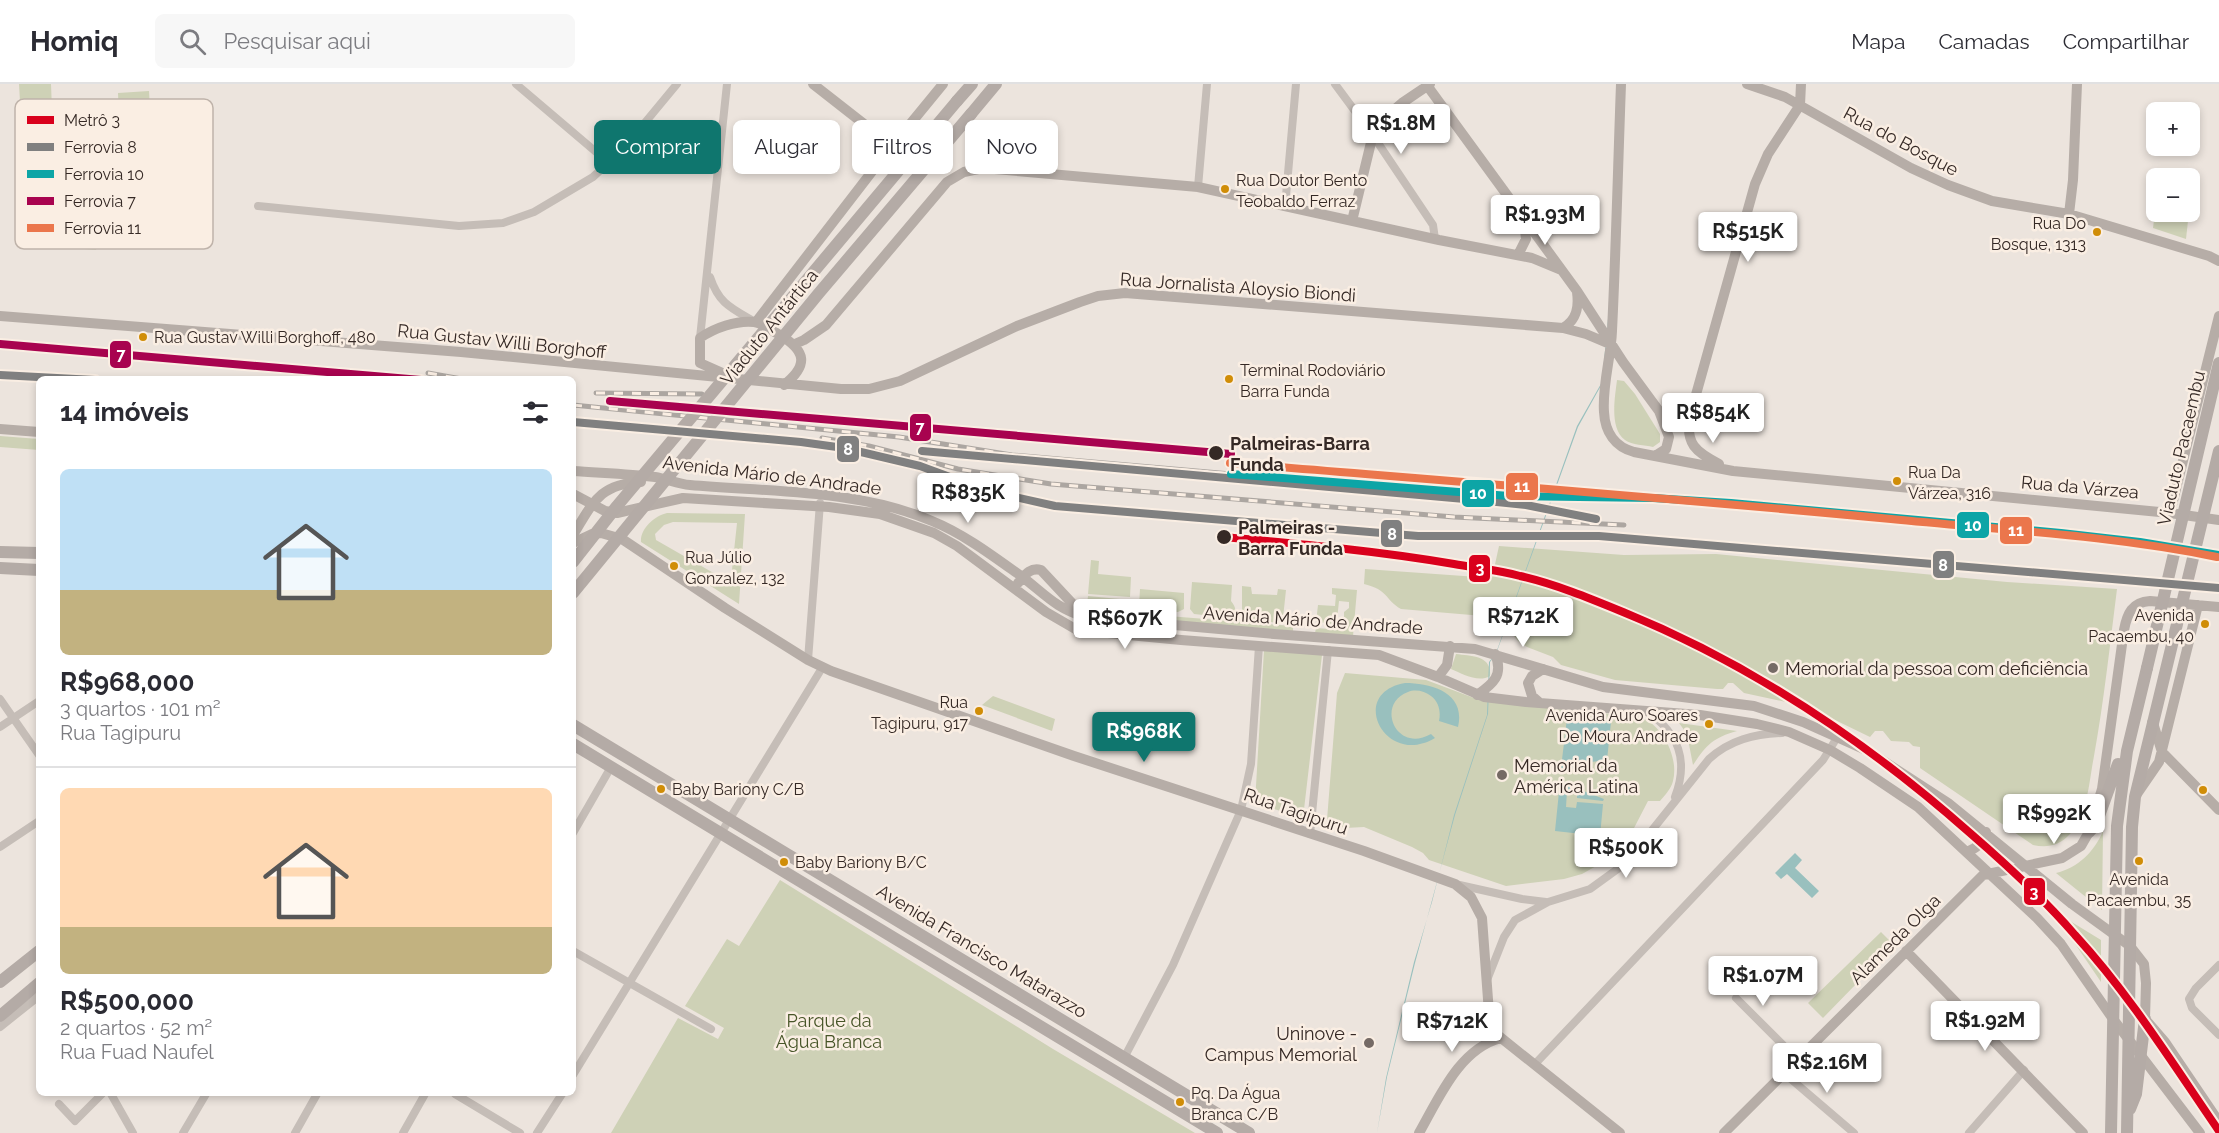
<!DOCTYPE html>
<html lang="pt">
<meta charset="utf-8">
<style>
body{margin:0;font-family:Raleway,sans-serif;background:#f7f7f7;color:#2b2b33;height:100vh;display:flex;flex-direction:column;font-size:22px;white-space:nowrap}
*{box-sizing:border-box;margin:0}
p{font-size:20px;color:#7c7c81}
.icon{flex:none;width:33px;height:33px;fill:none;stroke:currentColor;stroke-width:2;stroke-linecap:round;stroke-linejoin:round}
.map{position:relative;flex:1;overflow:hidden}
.panel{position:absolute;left:36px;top:292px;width:540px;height:720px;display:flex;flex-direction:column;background:#fff;border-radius:9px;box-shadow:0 3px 9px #0003}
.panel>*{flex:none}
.top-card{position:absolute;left:594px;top:36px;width:570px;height:54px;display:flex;gap:12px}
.buttons{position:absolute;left:2146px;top:18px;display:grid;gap:12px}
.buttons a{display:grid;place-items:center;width:54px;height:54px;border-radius:9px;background:#fff;box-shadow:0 3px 9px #0003;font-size:30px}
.price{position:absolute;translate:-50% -51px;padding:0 14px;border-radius:6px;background:#fff;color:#222;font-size:20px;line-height:39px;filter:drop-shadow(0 2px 3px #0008)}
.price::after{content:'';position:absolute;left:50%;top:36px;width:18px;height:14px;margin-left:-9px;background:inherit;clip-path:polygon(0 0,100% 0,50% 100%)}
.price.selected{background:#0f766e;color:#fff}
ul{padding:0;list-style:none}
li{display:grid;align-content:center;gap:12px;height:318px;padding:0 24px}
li+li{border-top:2px solid #e1e1e2}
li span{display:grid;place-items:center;height:186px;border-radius:9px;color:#555}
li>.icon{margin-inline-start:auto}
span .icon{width:108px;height:108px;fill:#fffc;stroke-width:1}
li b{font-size:26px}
h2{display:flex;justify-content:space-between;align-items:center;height:72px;padding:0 24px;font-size:26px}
.pill{padding:0 21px;border-radius:9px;background:#fff;box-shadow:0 3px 9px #0003;font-size:21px;line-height:54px}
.pill.selected{background:#0f766e;color:#fff}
header{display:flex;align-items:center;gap:36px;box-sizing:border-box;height:84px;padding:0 30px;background:#fff;border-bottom:2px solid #e1e1e2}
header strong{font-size:28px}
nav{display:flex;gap:33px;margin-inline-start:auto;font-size:21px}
.search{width:420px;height:54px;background:#f7f7f7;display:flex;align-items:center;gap:15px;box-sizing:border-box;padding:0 21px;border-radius:9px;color:#7c7c81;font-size:22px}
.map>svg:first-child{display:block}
</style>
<header>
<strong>Homiq</strong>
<div class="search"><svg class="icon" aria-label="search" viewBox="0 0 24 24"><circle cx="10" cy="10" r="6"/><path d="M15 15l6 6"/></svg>Pesquisar aqui</div>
<nav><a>Mapa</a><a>Camadas</a><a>Compartilhar</a></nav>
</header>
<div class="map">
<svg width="2219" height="1049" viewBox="0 0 2219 1049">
<rect width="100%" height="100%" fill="#ece4dd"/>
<path fill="#ced1b6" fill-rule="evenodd" d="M19 0H51L53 52 22 53Z
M149 7 152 62 120 63 118 9Z
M2157 112V128H2189L2186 155 2153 144Z
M77 126 100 128 96 166 74 164Z
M1617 296 1624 297 1635 310 1660 350V358L1653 363C1645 361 1632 361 1625 356 1609 344 1615 313 1617 296Z
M0 352 39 355V366L0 363Z
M667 429 745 430 739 520 641 458C640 445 654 432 667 429ZM673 438 737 439 731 495H724L656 456 655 450 664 441Z
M1499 462 1624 471 1716 470 2007 498 2117 505C2110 560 2104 617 2094 672 2089 697 2088 730 2070 750 2059 762 2047 764 2033 761L1920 684V663L1913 662 1909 658 1891 657 1883 647H1875L1870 653 1833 635 1786 618 1744 609 1733 599H1728L1723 605H1717L1615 596 1561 581 1553 573 1527 563 1518 557 1494 527 1483 532 1401 525C1384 515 1389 506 1364 500L1365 485 1492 494Z
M1091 476 1099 477 1098 490 1131 493 1130 513 1088 510Z
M1192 498 1232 501 1231 517C1236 523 1237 528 1232 534L1194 530 1190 525Z
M1242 502 1251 503 1252 510 1277 511 1278 505 1286 506 1283 534 1279 539 1246 535 1242 529Z
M1332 504 1357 506 1353 552 1315 549 1316 544 1344 546V528L1349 524V518L1339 517 1337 536 1334 540 1316 538 1318 521 1335 522 1336 511 1332 510Z
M1140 505 1184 509V525L1178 528 1143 525 1139 522Z
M1088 512 1130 516V529L1293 542V547L1086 530Z
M1264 566 1322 571 1303 734 1255 719Z
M1456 570C1471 572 1492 571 1490 592 1478 599 1463 590 1451 585Z
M1345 589 1426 596 1482 617 1641 633C1663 642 1679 674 1673 697 1671 705 1665 711 1660 717H1648L1633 746 1612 769 1598 781 1582 790 1564 795 1506 802 1429 776 1423 769 1412 763 1364 743 1345 744 1333 741 1327 736 1337 609Z
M993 612 1055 635 1052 647 982 621Z
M1679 639 1737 647C1713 654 1707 660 1693 681L1687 650Z
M2103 747 2102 826 2056 789C2078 784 2094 768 2103 747Z
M780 796 1053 965 1195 1049H611L678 934 718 955 724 944 685 922 727 855 739 862Z
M2016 796H2020L2052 826 2101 856V898L2067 848Z
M1881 848 1894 861 1823 934 1808 919Z"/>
<path fill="#99c0be" d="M1613 182 1603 298 1578 343 1496 570 1490 578 1488 630 1455 731 1415 879 1387 993 1377 1049 1386 994 1414 878 1432 818 1454 731 1487 631 1489 578 1496 569 1577 342 1602 298Z
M1405 599C1432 599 1466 609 1458 643L1439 637C1441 628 1439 618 1431 612 1425 607 1415 605 1408 608 1375 620 1396 670 1431 650L1435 654C1385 684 1347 609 1405 599Z
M1567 634 1611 638 1607 676 1583 679 1582 685 1561 684Z
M1560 698 1581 700V706L1604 715 1603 717 1577 714V707H1567L1566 723 1576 724 1577 718 1603 720 1600 752 1555 747Z
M1795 769 1802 776 1795 784 1819 807 1812 814 1787 790 1781 795 1775 789Z"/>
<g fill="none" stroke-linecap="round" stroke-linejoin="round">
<path stroke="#c5bdb7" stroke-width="8" d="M516 0 609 79
M1335 0 1372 50 1433 141 1435 155
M1198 103 1207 0
M258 122 459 142 503 139 534 128 593 93 624 64 677 0
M1285 123 1296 0
M710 193C719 220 731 224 755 238
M700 254 727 0
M808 576 820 419
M0 615 39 671
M1647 628C1679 649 1689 676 1675 713
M0 643 39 617
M573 749 611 683
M1310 750 1328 566
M0 763 39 737
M1455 800 1522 815 1546 818
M573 867 711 945
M2219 881 2196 904 2189 915 2192 924 2219 951
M1487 896 1504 853 1515 836 1548 818 1590 805 1619 784 1645 755 1709 675C1730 656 1754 650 1782 649
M1736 914 1798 976
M0 943 39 912
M1124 974 1173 881 1241 726 1251 680 1259 562
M1535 980 1823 676 1838 652
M1785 990 1854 1049
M573 991 822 584
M111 1010 133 1049
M455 1010 520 1049
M59 1020 75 1037 102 1010
M183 1049 206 1010
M295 1049 317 1010
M403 1049 425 1010
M537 1049 562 1010
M1969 1049 2024 986"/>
<path stroke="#b6ada7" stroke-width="10" d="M813 0 873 47 884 72
M1426 0 1577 207 1623 278 1659 327 1669 353 1666 365 1655 372
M1621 0C1618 82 1616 164 1612 247 1611 273 1602 302 1604 328 1605 348 1615 363 1634 368L1733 387 2170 429 2219 436
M1747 0 1785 13 1911 84 1948 101 1992 117 2069 130 2209 172 2219 177
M873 47H903
M2069 130 2073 96 2077 0
M1352 137 1375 42 1402 19 1430 0
M1518 171 1526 155 1524 138
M0 232 461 268 841 305H869L900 297 1017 242 1080 218 1098 212 1125 209 1563 244 1586 250 1612 261
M756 238 884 72 943 0
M1563 244C1577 236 1579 223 1577 208
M795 260 804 256 826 241 947 98 964 88 983 84 1198 103 1439 156 1532 174 1561 186
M700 279V254C714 244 737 236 754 238 763 239 772 247 780 251 806 267 809 281 784 301
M700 279 727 291
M1662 330 1676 339 1684 337 1690 332
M0 345 39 348
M1719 380C1696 368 1685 360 1690 332L1755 100 1768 70 1800 21 1801 0
M573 387C600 389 628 390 655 393 667 395 678 400 690 401 770 408 857 405 932 437 964 450 993 472 1021 492 1045 510 1055 524 1085 533L1274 550 1475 565 1603 603 1754 622 1803 638 1868 667 1948 719 2072 820 2130 862 2144 880 2146 899 2145 935 2165 958 2219 1038
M573 410 605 427 617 429 683 414 829 423 880 430 934 449 957 462 1046 528 1077 546 1181 556 1379 571 1438 593 1484 613 1526 618 1700 631 1757 640 1789 648 1830 666 1860 684 1918 723 2037 834 2061 860 2113 935 2200 1049
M2170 429 2219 232
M573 451C593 419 599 400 641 398
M573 459 592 450 601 449 622 455 725 524 808 576 831 587 1074 672 1364 767 1455 800 1471 813 1482 834 1489 929 1495 949 1620 1049
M1018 499C1025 491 1030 483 1041 486L1083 531
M1438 593 1447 581 1450 562
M1477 611C1493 600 1504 591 1495 570
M1540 619 1532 612 1528 599 1532 592 1543 585
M2153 639 2162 668 2219 726
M2137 710 2159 678 2198 521
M1967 768C1977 764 1984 758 1986 748
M1906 867 2083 1049
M1419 1049C1439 1014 1459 965 1501 954
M1724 1049 1983 791 2062 774 2081 762 2089 748 2102 705 2124 546C2127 530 2132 518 2150 517L2219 523"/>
<path stroke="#b4aba6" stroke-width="12" d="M957 17 972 0
M971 30 996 0
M0 468 39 469
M0 484 39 486
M573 641 1249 1049
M573 660 1217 1049
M2089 748 2096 740 2118 680
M0 898 39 867
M0 932 39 899
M2130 1025 2136 1010 2145 935
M2111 1049 2117 742 2127 667 2147 584
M2127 1049 2132 743 2135 713 2153 639"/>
<defs>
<path id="rail" d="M428 289 467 296
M596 309 702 310
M573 321 899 353 1012 371 1231 390
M822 354 869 362 958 385 1051 400 1454 433 1624 441"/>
</defs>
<use href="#rail" stroke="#aca6a1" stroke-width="5"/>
<use href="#rail" stroke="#faeee3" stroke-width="3" stroke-dasharray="9" stroke-linecap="butt"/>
<path stroke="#b4aba6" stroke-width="12" d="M573 478 617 422 957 17
M573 509 819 209 971 30
M2147 584 2219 279
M2153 639 2219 367"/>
<defs>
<path id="rail-1" d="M0 291 95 296
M573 338 801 358 844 364 920 382 988 407 1055 422 1418 452H1599L2219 504
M922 367 1487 417 1526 421 1596 435"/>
<path id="rail-2" d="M1231 390 1509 412 1653 414 1731 419 2061 449 2140 458 2219 471"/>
<path id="rail-3" d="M0 260 421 296
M610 317 1231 370"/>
<path id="rail-4" d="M1230 379C1450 397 1671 414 1891 435 2000 446 2109 451 2217 473"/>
</defs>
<use href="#rail-1" stroke="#faeee3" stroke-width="12"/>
<use href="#rail-2" stroke="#faeee3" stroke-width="12"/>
<use href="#rail-3" stroke="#faeee3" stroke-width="12"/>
<use href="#rail-4" stroke="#faeee3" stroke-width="12"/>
<use href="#rail-1" stroke="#808080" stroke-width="8"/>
<use href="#rail-2" stroke="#0da5a6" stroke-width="8"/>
<use href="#rail-3" stroke="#a8034f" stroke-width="8"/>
<use href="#rail-4" stroke="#eb764c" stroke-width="8"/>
<defs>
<path id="metro-1" d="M1224 453C1301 460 1378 467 1454 480 1476 484 1498 486 1520 492 1555 500 1589 514 1623 528 1751 580 1867 658 1970 749 2007 781 2043 814 2075 851 2130 911 2173 980 2219 1047"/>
</defs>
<use href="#metro-1" stroke="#faeee3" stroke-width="12"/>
<use href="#metro-1" stroke="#d9001c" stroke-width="8"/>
</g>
<g fill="#d08d07" stroke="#faeee3" stroke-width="2">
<circle cx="1225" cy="105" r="5"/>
<circle cx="2097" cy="148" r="5"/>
<circle cx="143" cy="253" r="5"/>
<circle cx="1229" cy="295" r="5"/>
<circle cx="1897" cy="397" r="5"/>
<circle cx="674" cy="482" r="5"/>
<circle cx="2205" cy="540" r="5"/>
<circle cx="979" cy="627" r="5"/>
<circle cx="1709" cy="640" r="5"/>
<circle cx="661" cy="705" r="5"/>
<circle cx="2203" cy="706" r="5"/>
<circle cx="2139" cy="777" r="5"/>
<circle cx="784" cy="778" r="5"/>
<circle cx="1180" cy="1018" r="5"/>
</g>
<g fill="#352925" stroke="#faeee3" stroke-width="2">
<circle cx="1216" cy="369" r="8"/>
<circle cx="1224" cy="453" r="8"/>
</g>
<g fill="#756a65" stroke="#faeee3" stroke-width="2">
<circle cx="1773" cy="584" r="6"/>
<circle cx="1502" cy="691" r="6"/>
<circle cx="1369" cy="959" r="6"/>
</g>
<g text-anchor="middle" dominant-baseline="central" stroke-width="5" stroke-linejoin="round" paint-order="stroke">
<g font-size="16" fill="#352925" stroke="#faeee3" text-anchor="start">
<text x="1236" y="96">Rua Doutor Bento<tspan x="1236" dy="21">Teobaldo Ferraz</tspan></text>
<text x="2086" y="139" text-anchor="end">Rua Do<tspan x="2086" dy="21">Bosque, 1313</tspan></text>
<text x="154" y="253">Rua Gustav Willi Borghoff, 480</text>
<text x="1240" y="286">Terminal Rodoviário<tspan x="1240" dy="21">Barra Funda</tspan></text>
<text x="1908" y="388">Rua Da<tspan x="1908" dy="21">Várzea, 316</tspan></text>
<text x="685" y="473">Rua Júlio<tspan x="685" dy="21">Gonzalez, 132</tspan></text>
<text x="2194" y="531" text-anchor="end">Avenida<tspan x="2194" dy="21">Pacaembu, 40</tspan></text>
<text x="968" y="618" text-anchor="end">Rua<tspan x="968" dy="21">Tagipuru, 917</tspan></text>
<text x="1698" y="631" text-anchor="end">Avenida Auro Soares<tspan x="1698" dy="21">De Moura Andrade</tspan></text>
<text x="672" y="705">Baby Bariony C/B</text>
<text x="795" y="778">Baby Bariony B/C</text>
<text x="2139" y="795" text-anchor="middle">Avenida<tspan x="2139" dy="21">Pacaembu, 35</tspan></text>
<text x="1191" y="1009">Pq. Da Água<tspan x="1191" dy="21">Branca C/B</tspan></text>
</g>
<g font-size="18" fill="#352925" stroke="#faeee3">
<text transform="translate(1901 57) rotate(28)">Rua do Bosque</text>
<text transform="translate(1238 203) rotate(4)">Rua Jornalista Aloysio Biondi</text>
<text transform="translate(769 243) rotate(-51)">Viaduto Antártica</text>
<text transform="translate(502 257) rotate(6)">Rua Gustav Willi Borghoff</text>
<text transform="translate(2181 364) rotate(-77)">Viaduto Pacaembu</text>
<text transform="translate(772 391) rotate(7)">Avenida Mário de Andrade</text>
<text transform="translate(2080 403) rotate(5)">Rua da Várzea</text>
<text transform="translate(1313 536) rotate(4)">Avenida Mário de Andrade</text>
<text transform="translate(1296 727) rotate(19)">Rua Tagipuru</text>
<text transform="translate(1895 855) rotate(-45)">Alameda Olga</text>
<text transform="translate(982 867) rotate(31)">Avenida Francisco Matarazzo</text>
</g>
<g font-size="18" font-weight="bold" fill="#352925" stroke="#faeee3" text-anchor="start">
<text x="1230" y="359">Palmeiras-Barra<tspan x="1230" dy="21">Funda</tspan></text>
<text x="1238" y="443">Palmeiras -<tspan x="1238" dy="21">Barra Funda</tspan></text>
</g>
<g font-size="18" fill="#352925" stroke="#faeee3" text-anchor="start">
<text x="1785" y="584">Memorial da pessoa com deficiência</text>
<text x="1514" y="681">Memorial da<tspan x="1514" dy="21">América Latina</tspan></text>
<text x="1357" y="949" text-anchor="end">Uninove -<tspan x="1357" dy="21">Campus Memorial</tspan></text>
</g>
<g font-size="18" fill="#475528" stroke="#faeee3">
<text x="829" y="936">Parque da<tspan x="829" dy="21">Água Branca</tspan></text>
</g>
</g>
<rect x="15" y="15" width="198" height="150" rx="9" fill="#faeee3" stroke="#bfb3aa" stroke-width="1.5"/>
<rect x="27" y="32" width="27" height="8" fill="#d9001c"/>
<rect x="27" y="59" width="27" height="8" fill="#808080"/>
<rect x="27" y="86" width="27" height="8" fill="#0da5a6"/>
<rect x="27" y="113" width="27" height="8" fill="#a8034f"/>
<rect x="27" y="140" width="27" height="8" fill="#eb764c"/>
<g font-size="16" fill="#352925">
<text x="64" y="42">Metrô 3</text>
<text x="64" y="69">Ferrovia 8</text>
<text x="64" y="96">Ferrovia 10</text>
<text x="64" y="123">Ferrovia 7</text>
<text x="64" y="150">Ferrovia 11</text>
</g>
<g stroke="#faeee3" stroke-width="2">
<rect x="109" y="256" width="23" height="29" rx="6" fill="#a8034f"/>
<rect x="909" y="329" width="23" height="29" rx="6" fill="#a8034f"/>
<rect x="836" y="351" width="24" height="28" rx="6" fill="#808080"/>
<rect x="1505" y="388" width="34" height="29" rx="6" fill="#eb764c"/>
<rect x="1461" y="395" width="34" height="29" rx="6" fill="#0da5a6"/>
<rect x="1956" y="427" width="34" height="28" rx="6" fill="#0da5a6"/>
<rect x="1999" y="432" width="34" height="29" rx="6" fill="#eb764c"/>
<rect x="1380" y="435" width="23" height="29" rx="6" fill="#808080"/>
<rect x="1932" y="466" width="23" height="29" rx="6" fill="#808080"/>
<rect x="1468" y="470" width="23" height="29" rx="6" fill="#d9001c"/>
<rect x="2023" y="793" width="23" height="29" rx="6" fill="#d9001c"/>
</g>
<g font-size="16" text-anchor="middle" font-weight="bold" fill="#fff">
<text x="121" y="276">7</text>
<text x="920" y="349">7</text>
<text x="848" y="371">8</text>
<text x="1522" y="408">11</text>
<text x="1478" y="415">10</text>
<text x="1973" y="447">10</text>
<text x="2016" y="452">11</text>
<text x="1392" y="456">8</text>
<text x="1943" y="487">8</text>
<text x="1480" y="490">3</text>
<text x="2034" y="814">3</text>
</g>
</svg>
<div class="buttons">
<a>+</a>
<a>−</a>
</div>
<b class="price" style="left:1401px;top:71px">R$1.8M</b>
<b class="price" style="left:1545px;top:162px">R$1.93M</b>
<b class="price" style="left:1748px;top:179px">R$515K</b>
<b class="price" style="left:1713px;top:360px">R$854K</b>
<b class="price" style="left:968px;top:440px">R$835K</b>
<b class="price" style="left:1523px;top:564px">R$712K</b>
<b class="price" style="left:1125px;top:566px">R$607K</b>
<b class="price selected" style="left:1144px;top:679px">R$968K</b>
<b class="price" style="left:2054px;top:761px">R$992K</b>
<b class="price" style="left:1626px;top:795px">R$500K</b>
<b class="price" style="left:1763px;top:923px">R$1.07M</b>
<b class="price" style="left:1985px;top:968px">R$1.92M</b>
<b class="price" style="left:1452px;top:969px">R$712K</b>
<b class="price" style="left:1827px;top:1010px">R$2.16M</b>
<div class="top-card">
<a class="pill selected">Comprar</a>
<a class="pill">Alugar</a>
<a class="pill">Filtros</a>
<a class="pill">Novo</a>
</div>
<section class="panel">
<h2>14 imóveis<svg class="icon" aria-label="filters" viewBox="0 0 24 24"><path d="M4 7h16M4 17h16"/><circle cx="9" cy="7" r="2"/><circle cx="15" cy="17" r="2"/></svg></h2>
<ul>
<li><span style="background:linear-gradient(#bfe0f5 65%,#c2b280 0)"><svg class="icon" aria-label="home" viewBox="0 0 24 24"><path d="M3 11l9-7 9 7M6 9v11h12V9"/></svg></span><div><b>R$968,000</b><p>3 quartos · 101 m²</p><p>Rua Tagipuru</p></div></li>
<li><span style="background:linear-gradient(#ffd9b3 75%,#c2b280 0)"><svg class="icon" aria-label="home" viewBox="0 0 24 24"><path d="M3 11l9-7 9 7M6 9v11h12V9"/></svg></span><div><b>R$500,000</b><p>2 quartos · 52 m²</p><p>Rua Fuad Naufel</p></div></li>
</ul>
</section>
</div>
